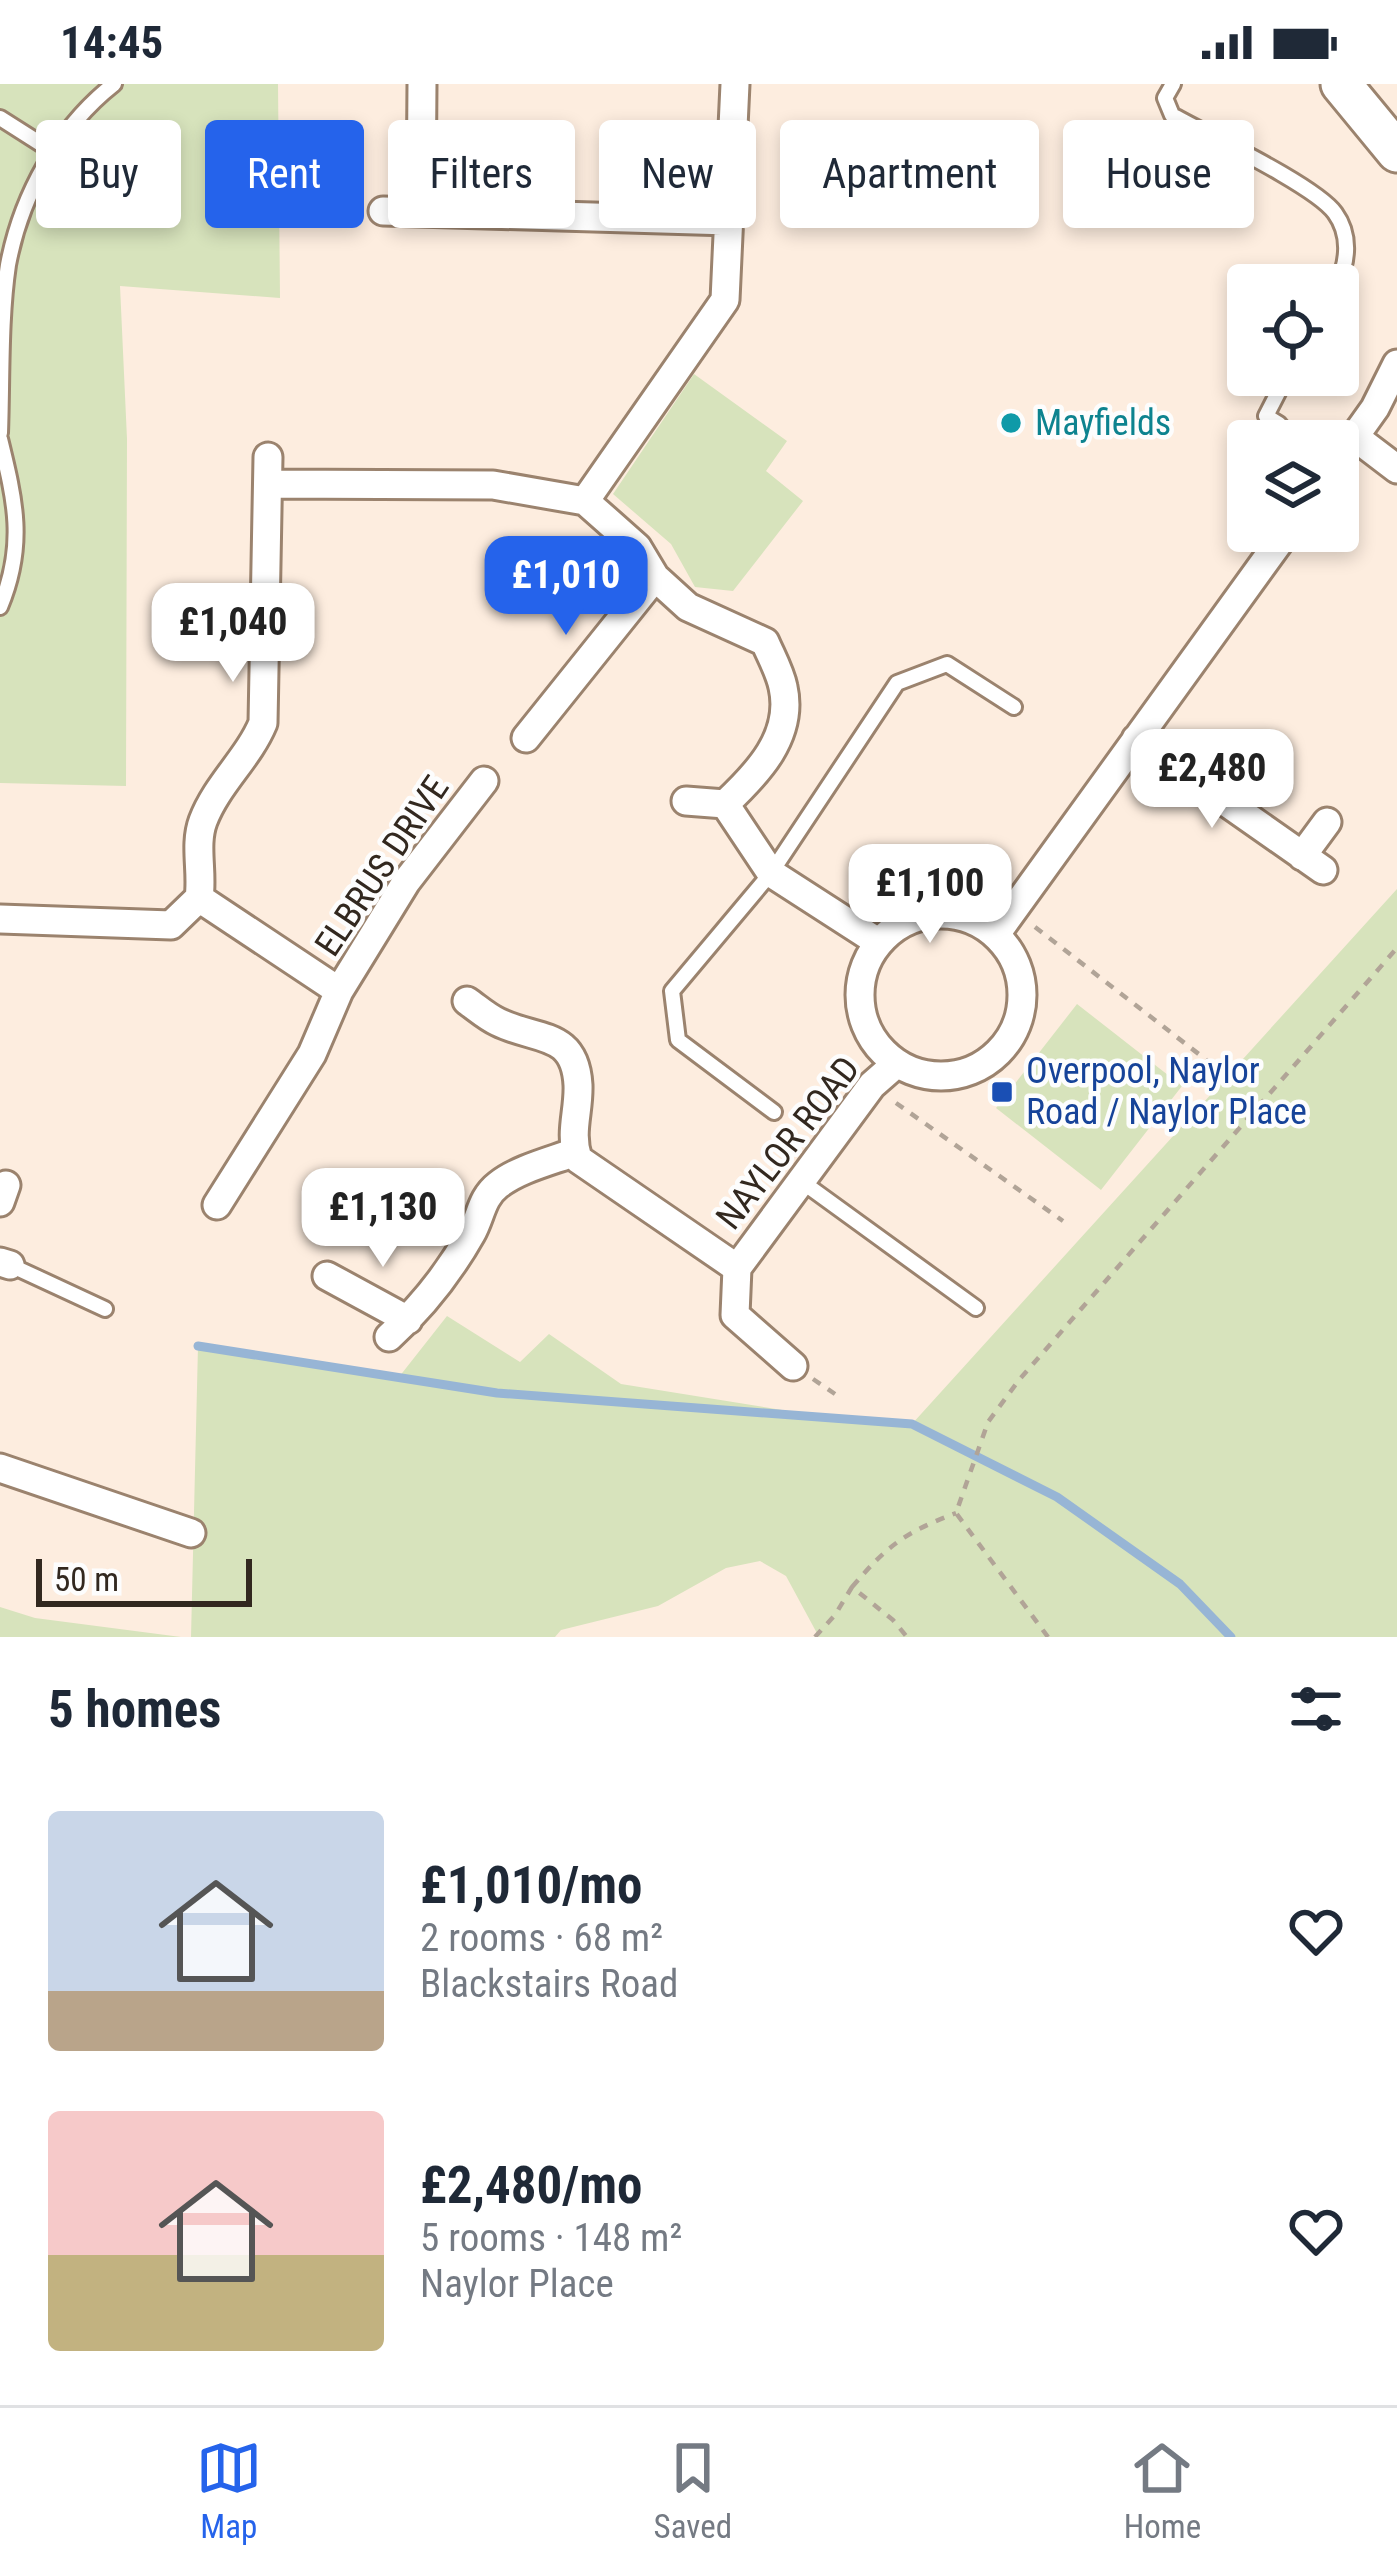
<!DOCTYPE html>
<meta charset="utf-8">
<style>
body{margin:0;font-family:"Roboto Condensed",sans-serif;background:#f6f6f7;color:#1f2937;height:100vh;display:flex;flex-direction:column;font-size:45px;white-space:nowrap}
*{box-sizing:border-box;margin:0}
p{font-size:39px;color:#747a83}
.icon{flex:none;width:66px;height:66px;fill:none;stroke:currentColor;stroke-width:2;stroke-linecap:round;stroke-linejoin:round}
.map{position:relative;height:1553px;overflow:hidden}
.drawer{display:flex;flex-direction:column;background:#fff;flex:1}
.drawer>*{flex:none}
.banner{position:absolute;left:36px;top:36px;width:1326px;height:108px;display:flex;gap:24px}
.buttons{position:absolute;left:1227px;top:180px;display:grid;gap:24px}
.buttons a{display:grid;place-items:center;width:132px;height:132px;border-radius:12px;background:#fff;box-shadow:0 6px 18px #0003;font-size:60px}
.scale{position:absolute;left:36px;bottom:30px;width:216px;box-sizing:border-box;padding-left:12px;border:6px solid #32281f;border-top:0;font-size:33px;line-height:42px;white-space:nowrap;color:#32281f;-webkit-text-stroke:9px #fdfdfd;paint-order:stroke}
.price{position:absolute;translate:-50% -102px;padding:0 27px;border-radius:24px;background:#fff;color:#222;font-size:39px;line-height:78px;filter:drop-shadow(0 3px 6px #0008)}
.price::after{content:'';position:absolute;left:50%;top:72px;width:36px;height:27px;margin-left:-18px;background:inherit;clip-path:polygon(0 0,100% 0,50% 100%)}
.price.current{background:#2563eb;color:#fff}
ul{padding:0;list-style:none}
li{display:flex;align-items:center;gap:36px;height:300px;padding:0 48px}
li span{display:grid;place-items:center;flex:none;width:336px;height:240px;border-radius:12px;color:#555}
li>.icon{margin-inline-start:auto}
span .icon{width:144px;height:144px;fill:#fffc;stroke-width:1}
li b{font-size:51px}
h2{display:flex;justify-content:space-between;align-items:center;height:144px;padding:0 48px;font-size:51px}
.chip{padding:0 42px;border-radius:12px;background:#fff;box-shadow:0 6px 18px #0003;font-size:42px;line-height:108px}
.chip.current{background:#2563eb;color:#fff}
.status{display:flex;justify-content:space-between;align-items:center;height:84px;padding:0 60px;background:#fff;direction:ltr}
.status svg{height:33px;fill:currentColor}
.dock{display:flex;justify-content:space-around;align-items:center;height:168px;border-top:3px solid #e0e1e3;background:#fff;font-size:33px;color:#747a83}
.dock a{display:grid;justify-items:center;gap:6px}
.dock .current{color:#2563eb}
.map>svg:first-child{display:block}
</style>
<div class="status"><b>14:45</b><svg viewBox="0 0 49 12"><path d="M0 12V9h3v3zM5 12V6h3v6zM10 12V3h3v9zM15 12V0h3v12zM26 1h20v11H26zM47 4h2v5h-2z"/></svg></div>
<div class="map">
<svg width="1397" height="1553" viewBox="0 0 1397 1553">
<rect width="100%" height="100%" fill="#fdeddf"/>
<path fill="#d7e3bc" d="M0 0H278L280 214 120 202 127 355 126 702 0 699Z
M694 290 787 357 766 387 803 417 733 507 695 503 671 460 613 410Z
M1397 805V1553H819L786 1492 760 1477 726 1484 658 1522 561 1546 555 1553H191L198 1262 399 1293 447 1232 520 1278 549 1250 621 1300 819 1332 912 1340Z
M1077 920 1182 1002 1101 1106 996 1024Z
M0 1523 35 1534 181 1553H0Z"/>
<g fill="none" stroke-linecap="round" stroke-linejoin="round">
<path stroke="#97b5d5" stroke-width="9" d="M198 1262 497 1309 912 1340 1057 1413 1180 1500 1231 1553"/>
<defs>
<path id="lane" d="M1173 0 1165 14 1172 31C1206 50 1316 102 1335 129 1351 151 1348 178 1337 201
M0 34 52 67
M1287 291 1266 332 1279 340 1293 357
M0 349C2 295 0 235 8 181 21 112 58 44 114 0
M0 355C15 416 26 461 0 523
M774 1028 678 956 672 907 771 789 897 599 947 580 1014 623
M801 1097 976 1224
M10 1181 105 1225"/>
<path id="street" d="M421 126 422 0
M383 127 730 137
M1355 353 1397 385
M1338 376 1375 324 1397 280
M269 400 493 401 585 417 637 463 655 493 688 523 765 558C771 572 780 588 783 603 794 652 757 690 725 720L771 789 878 858
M585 417 725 216 735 0
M526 654 655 493
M1136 655 1323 786
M686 717 725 720
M1302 772 1327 738
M199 814 339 907
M860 911a81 81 0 1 1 162 0a81 81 0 1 1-162 0Z
M0 835 171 841 199 814C203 789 194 761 203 737 217 700 248 675 263 639L268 373
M996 850 1287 447
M467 917C477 924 487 933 498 938 536 957 575 946 578 1001 579 1028 569 1048 578 1075L737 1184
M0 1118 6 1101
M217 1121 312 970 339 907 406 798 484 697
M0 1178 10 1181
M737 1184 872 1001 896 980
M737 1184 735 1231 793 1282
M327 1192 408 1236
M389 1253C421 1224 450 1187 471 1150 481 1133 481 1114 498 1101 518 1085 551 1077 575 1068
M0 1384 191 1449"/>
<path id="secondary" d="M1341 0 1397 68"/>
</defs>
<use href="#lane" stroke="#9b836e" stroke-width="20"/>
<use href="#street" stroke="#9b836e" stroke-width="33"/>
<use href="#secondary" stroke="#9b836e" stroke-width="45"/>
<path stroke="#b1a497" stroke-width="4.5" stroke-dasharray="9 9" stroke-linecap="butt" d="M1035 843 1218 985
M896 1019 1063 1137
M813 1295 835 1310
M852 1503C888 1461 904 1449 956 1429
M815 1553 835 1531 852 1503 893 1536 907 1553
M1048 1553 956 1429 988 1338 1019 1296 1397 864"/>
<use href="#lane" stroke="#fff" stroke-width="14"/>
<use href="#street" stroke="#fff" stroke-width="27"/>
<use href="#secondary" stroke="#fff" stroke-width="39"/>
</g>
<circle fill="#0f9aa8" stroke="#fdfdfd" stroke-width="4.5" cx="1011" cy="339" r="12"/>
<rect fill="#1a4fb4" stroke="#fdfdfd" stroke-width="4.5" x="990" y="996" width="24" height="24" rx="6"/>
<g text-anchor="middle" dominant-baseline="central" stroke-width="9" stroke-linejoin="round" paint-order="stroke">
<g font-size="36" fill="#0d838f" stroke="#fdfdfd" text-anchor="start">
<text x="1035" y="339">Mayfields</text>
</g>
<g font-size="36" fill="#32281f" stroke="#fdfdfd">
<text transform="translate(382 782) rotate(-56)">ELBRUS DRIVE</text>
<text transform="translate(788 1059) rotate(-52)">NAYLOR ROAD</text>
</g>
<g font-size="36" fill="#164399" stroke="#fdfdfd" text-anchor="start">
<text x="1026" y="987">Overpool, Naylor<tspan x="1026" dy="41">Road / Naylor Place</tspan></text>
</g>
</g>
</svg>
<div class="buttons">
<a><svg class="icon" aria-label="locate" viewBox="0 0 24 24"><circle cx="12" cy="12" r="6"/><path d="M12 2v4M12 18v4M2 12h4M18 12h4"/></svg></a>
<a><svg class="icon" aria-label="layers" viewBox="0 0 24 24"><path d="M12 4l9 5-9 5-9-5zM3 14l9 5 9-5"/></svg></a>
</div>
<div class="scale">50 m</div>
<b class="price current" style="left:566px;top:554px">£1,010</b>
<b class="price" style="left:233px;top:601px">£1,040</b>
<b class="price" style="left:1212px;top:747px">£2,480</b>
<b class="price" style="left:930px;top:862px">£1,100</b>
<b class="price" style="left:383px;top:1186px">£1,130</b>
<div class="banner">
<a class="chip">Buy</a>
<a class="chip current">Rent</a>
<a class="chip">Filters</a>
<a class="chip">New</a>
<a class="chip">Apartment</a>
<a class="chip">House</a>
</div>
</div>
<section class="drawer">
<h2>5 homes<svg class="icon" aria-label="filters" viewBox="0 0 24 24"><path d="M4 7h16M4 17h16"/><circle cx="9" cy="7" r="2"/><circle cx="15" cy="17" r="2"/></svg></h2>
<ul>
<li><span style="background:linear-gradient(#c9d6e8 75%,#b9a48a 0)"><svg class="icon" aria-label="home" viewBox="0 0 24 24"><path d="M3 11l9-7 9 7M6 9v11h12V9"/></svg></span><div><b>£1,010/mo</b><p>2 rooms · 68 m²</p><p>Blackstairs Road</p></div><svg class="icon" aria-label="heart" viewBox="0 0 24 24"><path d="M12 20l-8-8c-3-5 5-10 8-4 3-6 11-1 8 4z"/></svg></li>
<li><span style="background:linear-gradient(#f6c9c9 60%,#c2b280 0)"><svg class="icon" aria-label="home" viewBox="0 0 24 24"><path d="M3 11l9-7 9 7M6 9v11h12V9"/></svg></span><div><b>£2,480/mo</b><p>5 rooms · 148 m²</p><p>Naylor Place</p></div><svg class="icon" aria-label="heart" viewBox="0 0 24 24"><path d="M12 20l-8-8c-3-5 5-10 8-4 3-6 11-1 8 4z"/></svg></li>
</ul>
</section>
<nav class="dock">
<a class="current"><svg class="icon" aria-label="map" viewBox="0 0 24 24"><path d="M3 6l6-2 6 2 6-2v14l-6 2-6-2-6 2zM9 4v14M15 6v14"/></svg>Map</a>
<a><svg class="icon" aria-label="saved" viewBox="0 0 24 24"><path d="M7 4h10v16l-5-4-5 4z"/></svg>Saved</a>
<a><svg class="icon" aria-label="home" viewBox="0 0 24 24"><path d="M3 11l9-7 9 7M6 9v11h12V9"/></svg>Home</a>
</nav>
